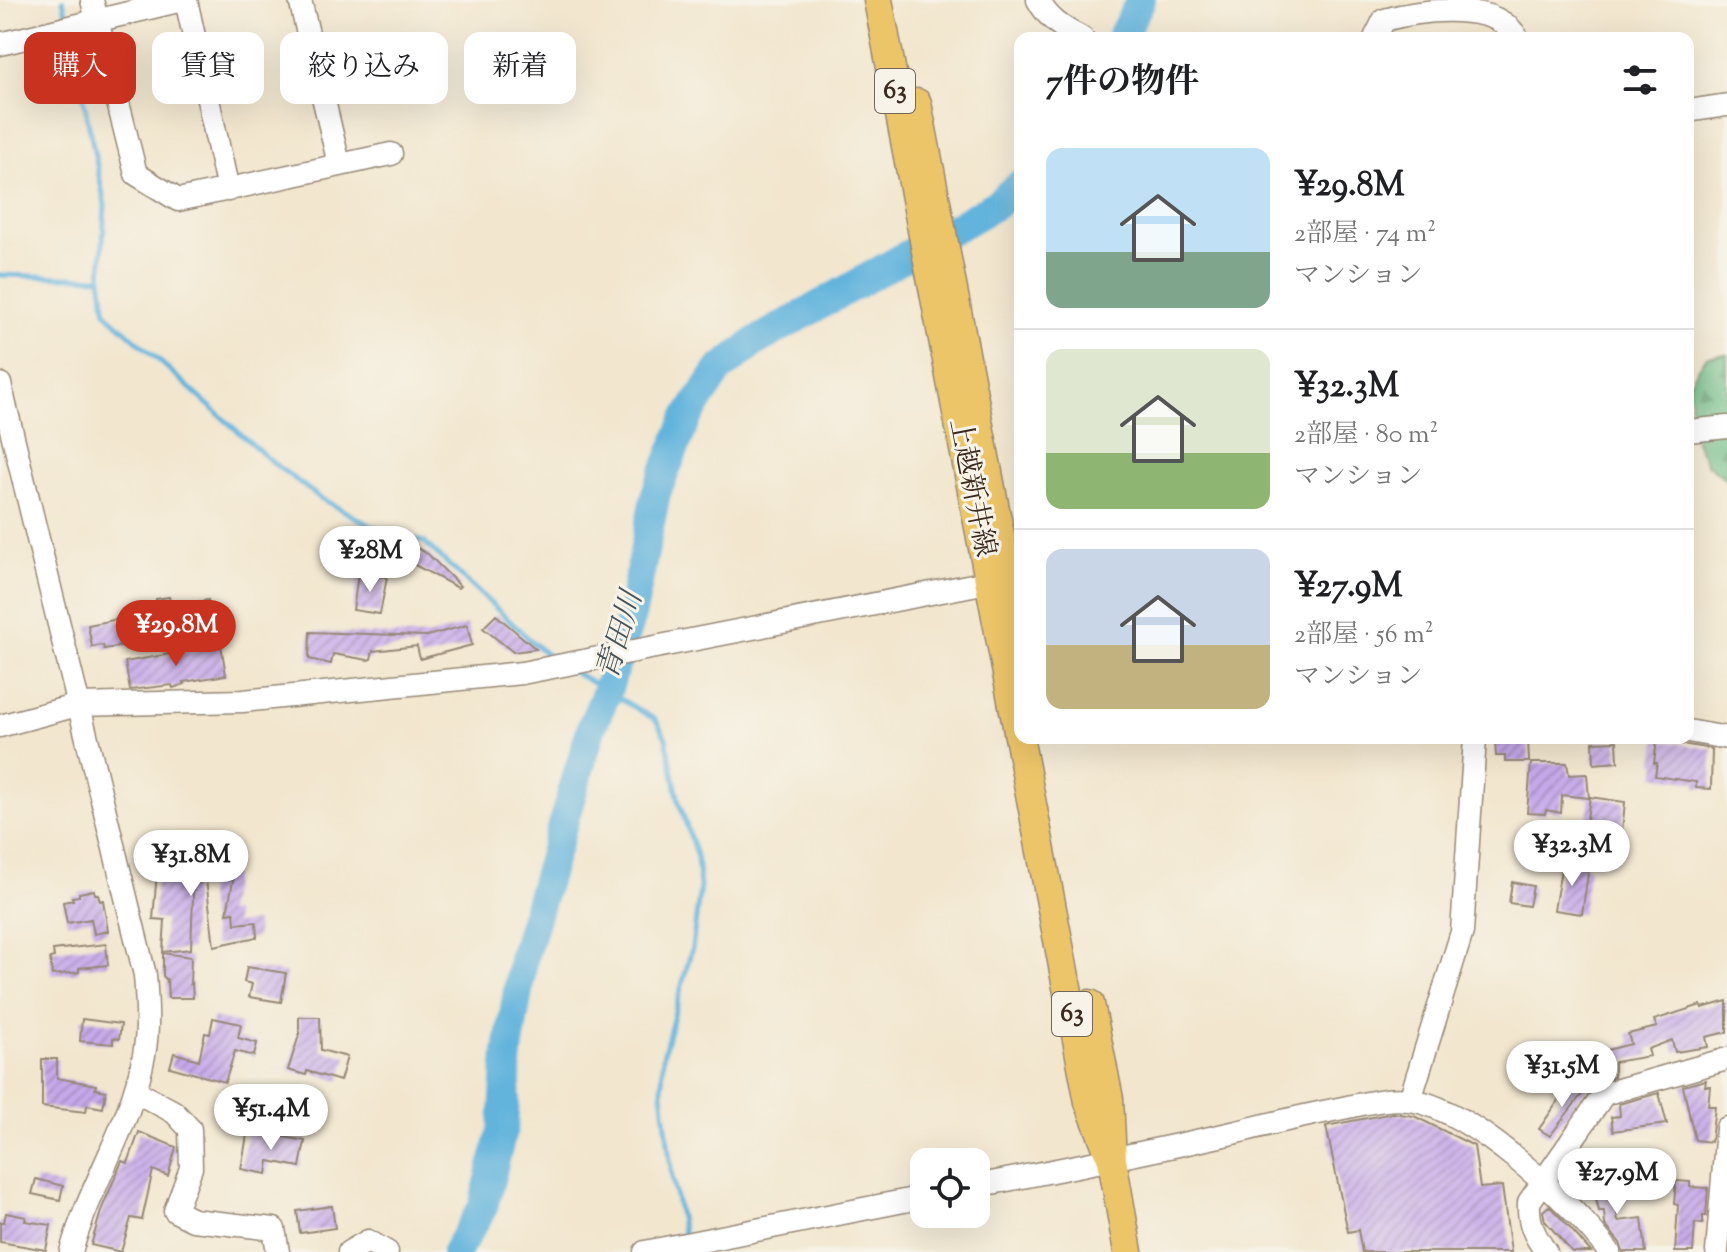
<!DOCTYPE html>
<html lang="ja">
<meta charset="utf-8">
<style>
body{margin:0;font-family:"Sorts Mill Goudy","Noto Serif JP",serif;background:#f2f2f2;color:#202124;height:100vh;display:flex;flex-direction:column;font-size:30px;white-space:nowrap}
*{box-sizing:border-box;margin:0}
p{font-size:26px;color:#757577}
.icon{flex:none;width:44px;height:44px;fill:none;stroke:currentColor;stroke-width:2;stroke-linecap:round;stroke-linejoin:round}
.map{position:relative;flex:1;overflow:hidden}
.drawer{position:absolute;left:1014px;top:32px;width:680px;height:712px;display:flex;flex-direction:column;background:#fff;border-radius:16px;box-shadow:0 8px 32px #0002}
.drawer>*{flex:none}
.banner{position:absolute;left:24px;top:32px;width:760px;height:72px;display:flex;gap:16px}
.tools{position:absolute;left:910px;top:1148px;display:grid;gap:16px}
.tools a{display:grid;place-items:center;width:80px;height:80px;border-radius:16px;background:#fff;box-shadow:0 8px 32px #0002;font-size:40px}
.price{position:absolute;translate:-50% -68px;padding:0 18px;border-radius:28px;background:#fff;color:#222;font-size:26px;line-height:52px;filter:drop-shadow(0 2px 4px #0008)}
.price::after{content:'';position:absolute;left:50%;top:48px;width:24px;height:18px;margin-left:-12px;background:inherit;clip-path:polygon(0 0,100% 0,50% 100%)}
.price.selected{background:#c8321e;color:#fff}
ul{padding:0;list-style:none}
li{display:flex;align-items:center;gap:24px;height:200px;padding:0 32px}
li+li{border-top:2px solid #e0e0e0}
li span{display:grid;place-items:center;flex:none;width:224px;height:160px;border-radius:16px;color:#555}
li>.icon{margin-inline-start:auto}
span .icon{width:96px;height:96px;fill:#fffc;stroke-width:1}
li b{font-size:34px}
h2{display:flex;justify-content:space-between;align-items:center;height:96px;padding:0 32px;font-size:34px}
.chip{padding:0 28px;border-radius:16px;background:#fff;box-shadow:0 8px 32px #0002;font-size:28px;line-height:72px}
.chip.selected{background:#c8321e;color:#fff}
.map>svg:first-child{display:block}
</style>
<div class="map">
<svg width="1727" height="1252" viewBox="0 0 1727 1252">
<defs>
<pattern id="forest-firs" width="22" height="20" patternUnits="userSpaceOnUse" patternTransform="scale(2)"><rect width="22" height="20" fill="#6ebd87"/><path d="M5 1l3.5 6h-7zM16 11l3.5 6h-7z" fill="#5c9a6e"/></pattern>
<pattern id="building-hatch" width="6" height="6" patternUnits="userSpaceOnUse" patternTransform="scale(2)"><rect width="6" height="6" fill="#c6a9ea"/><path d="M-1 1l2-2M0 6l6-6M5 7l2-2" fill="none" stroke="#a28abd"/></pattern>
</defs>
<rect width="100%" height="100%" fill="#f7f3e8"/>
<filter id="ink" filterUnits="userSpaceOnUse"><feTurbulence type="fractalNoise" baseFrequency=".0125" numOctaves="2"/><feDisplacementMap in="SourceGraphic" scale="16" xChannelSelector="R" yChannelSelector="G"/><feConvolveMatrix kernelMatrix="1 2 1 2 8 2 1 2 1" color-interpolation-filters="sRGB"/></filter>
<filter id="wash" filterUnits="userSpaceOnUse"><feTurbulence type="fractalNoise" baseFrequency=".006" numOctaves="4" result="noise"/><feDisplacementMap in="SourceGraphic" scale="32" xChannelSelector="R" yChannelSelector="G"/><feGaussianBlur stdDeviation="1.8" result="paint"/><feColorMatrix in="noise" values="0 0 0 0 0 0 0 0 0 0 0 0 0 0 0 0 0 1.4 0 .05"/><feComposite in="paint" operator="in"/></filter>
<g filter="url(#wash)">
<rect width="100%" height="100%" fill="#f2e6ce"/>
<path fill="url(#forest-firs)" stroke="#547452" stroke-width="2" d="M1727 354V480L1707 464 1696 441 1690 417V382L1706 357Z"/>
<g fill="none" stroke-linecap="round" stroke-linejoin="round">
<path stroke="#62b4dd" stroke-width="5" d="M63 0 68 22
M70 32 105 205 101 278 106 313 273 463 320 498 377 529 424 542 551 659
M0 275 101 278
M574 672 656 720 666 738 679 802 697 858 700 887 692 948 663 1056 662 1092 672 1177 684 1237"/>
<path stroke="#62b4dd" stroke-width="30" d="M1121 38 1141 0
M456 1252 483 1207 503 1128 508 1051 524 954 592 726 607 691 632 612 656 493 686 420 719 370 755 342 997 204 1020 184"/>
</g>
<g id="blocks">
<path fill="url(#building-hatch)" d="M383 530 428 554 460 586 458 588 375 544Z
M358 574 387 577 380 614 353 610Z
M169 597 171 607 208 600 212 621 127 638 129 645 104 649 103 645 92 647 88 625 119 619 120 622 159 613 156 599Z
M496 615 536 649 513 652 483 628Z
M467 625 472 645 420 659 417 646 373 651 371 659 368 660 333 654 331 664 309 659 310 632 427 636Z
M221 645 226 675 184 682 185 684 173 688 172 685 130 690 125 662Z
M1528 740 1529 762H1505V756H1496L1495 741Z
M1657 740 1712 749 1711 789 1696 788V782L1655 776 1657 763H1654Z
M1617 741 1618 762 1594 764 1593 742Z
M1531 763H1567L1569 775 1587 774 1589 798 1562 795 1561 813 1546 810 1545 814 1527 813Z
M1590 797 1625 802 1622 831 1586 826Z
M158 843 170 845V848L207 854 205 870 234 875 227 913 234 912 235 924 256 922 257 937 214 946 205 871 194 872 191 949 163 952 165 920 153 919 157 872 147 871 148 864 139 863 141 849 156 851Z
M1568 861 1585 864V867H1589L1582 914 1554 910 1562 864 1567 865Z
M1512 882 1533 886 1529 906 1509 903Z
M94 890 95 894H98L100 901 103 900 108 931 94 934 91 919 67 923 63 902 73 900 72 897 79 896V893Z
M106 944 108 965 79 968V972L52 975 50 958 54 957 53 950Z
M163 953 191 957 190 984 192 983 193 998H168L167 980 163 976Z
M247 967 286 973 281 1002 249 997 252 984 244 982Z
M1727 1001V1032L1706 1037 1708 1047 1675 1052 1672 1040 1648 1049 1650 1056 1614 1062V1077L1606 1079 1599 1052 1631 1044 1628 1034 1657 1027 1654 1020 1701 1005 1702 1008Z
M299 1017H320L321 1050 347 1057 340 1081 307 1071 306 1075 288 1070 299 1035Z
M213 1018 241 1024 238 1038 257 1043 254 1056 235 1051 225 1082 170 1067 174 1053 199 1060 205 1033 210 1034Z
M82 1019 121 1024 119 1039 113 1038V1044L80 1041Z
M42 1059H57V1078L96 1085 95 1089 106 1091 103 1108 87 1105 86 1112 42 1107Z
M1706 1080 1705 1086H1710L1708 1106H1715L1711 1142 1695 1140 1683 1086Z
M1588 1086 1550 1136 1539 1129 1568 1087Z
M1659 1093 1667 1124 1613 1131 1611 1117 1620 1116 1619 1104Z
M1393 1113 1414 1116 1474 1146 1480 1188 1502 1186 1511 1252H1362L1358 1230 1348 1232 1326 1126Z
M248 1130 305 1141 300 1167 269 1161 267 1174 241 1169Z
M139 1132 176 1147 168 1176 153 1170 142 1220 131 1218 121 1252 91 1245 102 1208 122 1161 128 1163Z
M1605 1170V1175L1611 1174 1618 1221 1642 1218 1646 1252H1623L1620 1243 1605 1225 1604 1211H1599L1590 1173Z
M36 1179 63 1186 60 1200 32 1194Z
M1676 1181 1690 1182V1187L1708 1188 1706 1216H1703V1224L1695 1223 1693 1252H1675L1678 1205 1674 1204Z
M332 1206 335 1228 300 1233 297 1211Z
M1549 1206 1562 1219 1591 1252H1572L1545 1221 1543 1211Z
M6 1213 26 1217 25 1221 51 1225 46 1250 0 1242V1222H4Z"/>
</g>
</g>
<g filter="url(#ink)">
<use href="#blocks" fill-opacity="0" stroke="#968876" stroke-width="2"/>
<g fill="none" stroke-linecap="round" stroke-linejoin="round">
<defs>
<path id="minor" d="M92 0 136 174 178 200 391 154
M186 0 228 190
M300 0 339 164
M1038 0C1049 20 1062 28 1082 38
M1375 38 1384 20C1421 10 1497 0 1517 38
M0 44 182 0
M1688 111 1727 105
M0 384 145 975C147 1002 149 1028 144 1055 131 1125 90 1184 71 1252
M1688 431 1727 427
M0 726 78 705 243 701 522 673 1003 579
M1688 731 1727 738
M135 1091 174 1112 190 1129 191 1168 175 1211 193 1220 274 1229 278 1252
M1410 1100 1462 932 1475 738
M976 1186C1063 1169 1150 1152 1237 1132 1272 1123 1308 1115 1343 1108 1364 1104 1388 1097 1409 1100 1468 1106 1575 1205 1609 1252
M349 1252 368 1241 387 1252
M645 1252 924 1197
M1546 1252C1534 1235 1528 1223 1529 1202L1604 1094 1727 1059
M1717 1252 1727 1128"/>
<path id="major" d="M878 0 1089 1102 1112 1160
M917 103 1020 639
M1090 1004 1109 1099 1112 1160 1128 1252"/>
</defs>
<use href="#minor" stroke="#968876" stroke-width="25"/>
<use href="#major" stroke="#968876" stroke-width="31"/>
<use href="#minor" stroke="#fff" stroke-width="22"/>
<use href="#major" stroke="#edc569" stroke-width="28"/>
</g>
</g>
<g text-anchor="middle" dominant-baseline="central" stroke-width="6" stroke-linejoin="round" paint-order="stroke">
<g fill="#f7f3e8" stroke="#73665b" stroke-width="2">
<rect x="875" y="69" width="40" height="44" rx="6"/>
<rect x="1052" y="992" width="40" height="44" rx="6"/>
</g>
<g font-size="26" font-weight="bold" fill="#3b2a1e">
<text x="895" y="91">63</text>
<text x="1072" y="1014">63</text>
</g>
<g font-size="28" fill="#3b2a1e" stroke="#f7f3e8">
<text transform="translate(971 488) rotate(79)">上越新井線</text>
</g>
<g font-size="30" font-style="italic" fill="#475357" stroke="#f7f3e8">
<text transform="translate(621 636) rotate(-73)">青田川</text>
</g>
</g>
</svg>
<div class="tools">
<a><svg class="icon" aria-label="locate" viewBox="0 0 24 24"><circle cx="12" cy="12" r="6"/><path d="M12 2v4M12 18v4M2 12h4M18 12h4"/></svg></a>
</div>
<b class="price" style="left:370px;top:594px">¥28M</b>
<b class="price selected" style="left:176px;top:668px">¥29.8M</b>
<b class="price" style="left:1572px;top:888px">¥32.3M</b>
<b class="price" style="left:191px;top:898px">¥31.8M</b>
<b class="price" style="left:1562px;top:1109px">¥31.5M</b>
<b class="price" style="left:271px;top:1152px">¥51.4M</b>
<b class="price" style="left:1617px;top:1216px">¥27.9M</b>
<div class="banner">
<a class="chip selected">購入</a>
<a class="chip">賃貸</a>
<a class="chip">絞り込み</a>
<a class="chip">新着</a>
</div>
<section class="drawer">
<h2>7件の物件<svg class="icon" aria-label="filters" viewBox="0 0 24 24"><path d="M4 7h16M4 17h16"/><circle cx="9" cy="7" r="2"/><circle cx="15" cy="17" r="2"/></svg></h2>
<ul>
<li><span style="background:linear-gradient(#bfe0f5 65%,#7fa58c 0)"><svg class="icon" aria-label="home" viewBox="0 0 24 24"><path d="M3 11l9-7 9 7M6 9v11h12V9"/></svg></span><div><b>¥29.8M</b><p>2部屋 · 74 m²</p><p>マンション</p></div></li>
<li><span style="background:linear-gradient(#dfe7d0 65%,#8fb573 0)"><svg class="icon" aria-label="home" viewBox="0 0 24 24"><path d="M3 11l9-7 9 7M6 9v11h12V9"/></svg></span><div><b>¥32.3M</b><p>2部屋 · 80 m²</p><p>マンション</p></div></li>
<li><span style="background:linear-gradient(#c9d6e8 60%,#c2b280 0)"><svg class="icon" aria-label="home" viewBox="0 0 24 24"><path d="M3 11l9-7 9 7M6 9v11h12V9"/></svg></span><div><b>¥27.9M</b><p>2部屋 · 56 m²</p><p>マンション</p></div></li>
</ul>
</section>
</div>
